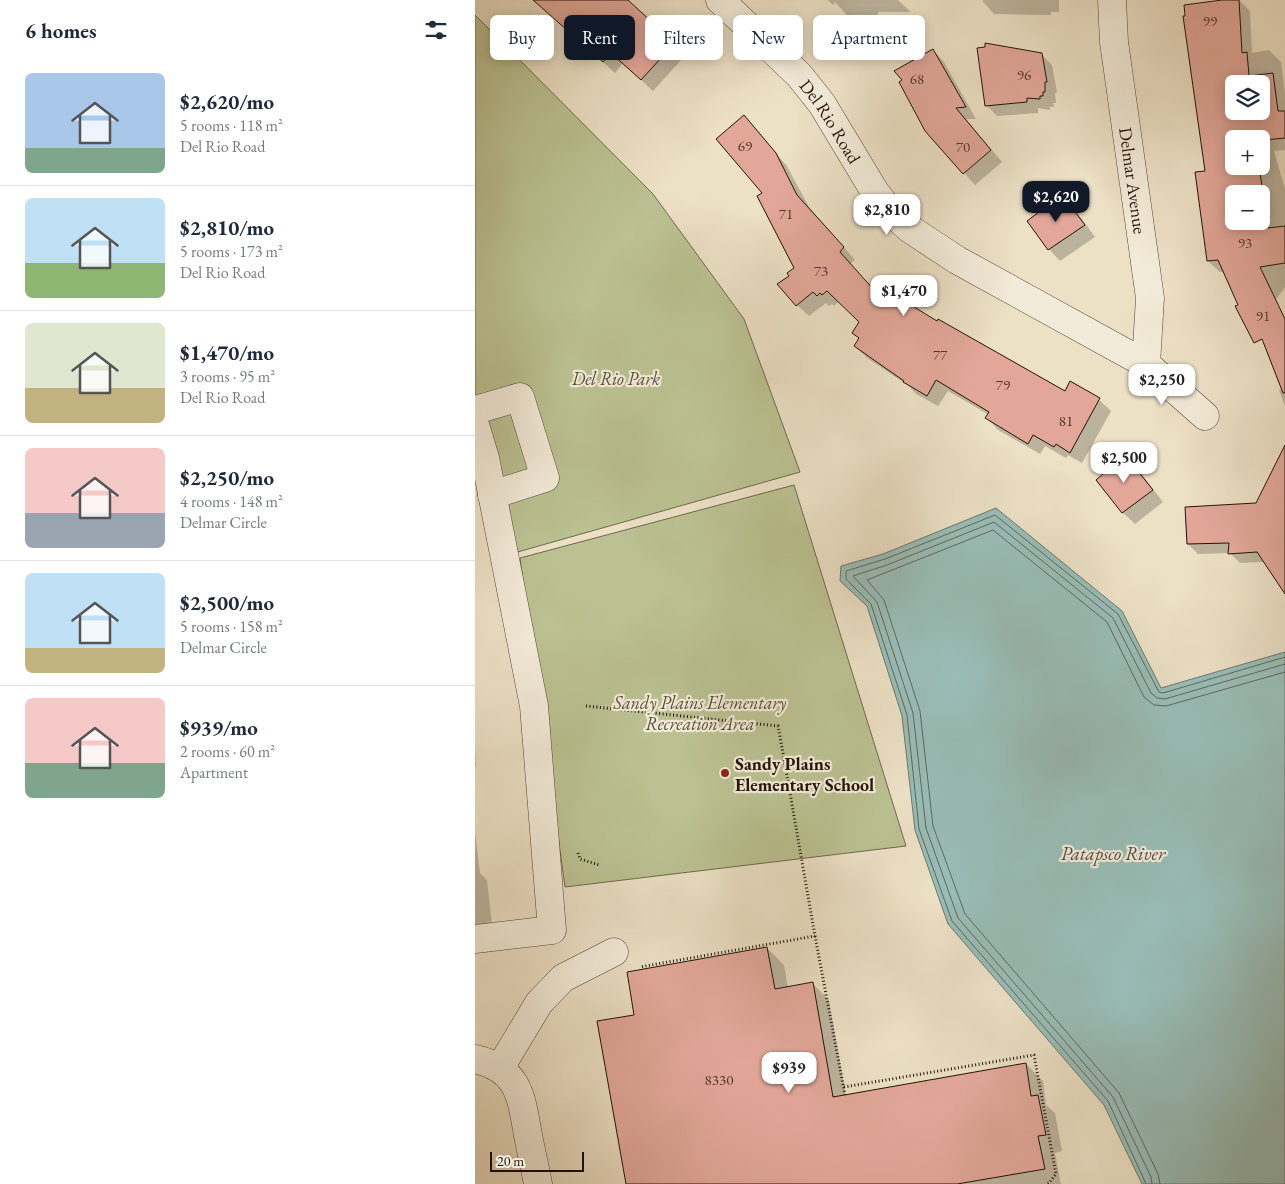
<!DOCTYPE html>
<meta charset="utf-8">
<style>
body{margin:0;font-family:"EB Garamond",serif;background:#f2f2f3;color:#1f2937;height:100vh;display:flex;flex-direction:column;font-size:19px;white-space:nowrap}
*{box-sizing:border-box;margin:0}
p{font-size:16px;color:#747a83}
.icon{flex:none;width:28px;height:28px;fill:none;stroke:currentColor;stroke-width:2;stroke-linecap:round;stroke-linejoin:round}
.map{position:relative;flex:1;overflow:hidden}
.drawer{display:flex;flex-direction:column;background:#fff;width:475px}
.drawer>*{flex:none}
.top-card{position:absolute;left:15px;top:15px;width:475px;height:45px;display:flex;gap:10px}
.controls{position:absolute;left:750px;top:75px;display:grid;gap:10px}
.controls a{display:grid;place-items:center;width:45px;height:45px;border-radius:8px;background:#fff;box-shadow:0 2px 12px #0003;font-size:25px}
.scale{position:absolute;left:15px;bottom:12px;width:94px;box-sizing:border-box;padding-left:5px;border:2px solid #221208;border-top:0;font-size:14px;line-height:18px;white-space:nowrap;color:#221208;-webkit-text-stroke:4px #f3ebd9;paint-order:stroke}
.price{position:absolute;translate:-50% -42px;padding:0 11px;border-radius:10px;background:#fff;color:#222;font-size:16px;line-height:32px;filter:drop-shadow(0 1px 2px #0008)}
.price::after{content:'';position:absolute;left:50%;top:30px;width:15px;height:11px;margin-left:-8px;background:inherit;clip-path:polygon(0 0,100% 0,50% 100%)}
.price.on{background:#111827;color:#fff}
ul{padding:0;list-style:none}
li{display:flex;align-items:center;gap:15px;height:125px;padding:0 25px}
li+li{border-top:1px solid #e0e1e3}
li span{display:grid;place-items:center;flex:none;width:140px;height:100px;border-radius:8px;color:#555}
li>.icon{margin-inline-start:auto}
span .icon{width:60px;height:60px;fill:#fffc;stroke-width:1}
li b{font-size:21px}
h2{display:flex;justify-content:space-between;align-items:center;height:60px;padding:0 25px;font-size:21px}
.chip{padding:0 18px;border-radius:8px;background:#fff;box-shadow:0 2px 12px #0003;font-size:18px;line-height:45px}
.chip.on{background:#111827;color:#fff}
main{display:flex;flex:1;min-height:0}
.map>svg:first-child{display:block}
</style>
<main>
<section class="drawer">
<h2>6 homes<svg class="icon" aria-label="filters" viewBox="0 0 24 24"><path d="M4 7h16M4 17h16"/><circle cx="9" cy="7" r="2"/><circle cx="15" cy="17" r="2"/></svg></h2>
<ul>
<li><span style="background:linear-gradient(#a9c7e8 75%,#7fa58c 0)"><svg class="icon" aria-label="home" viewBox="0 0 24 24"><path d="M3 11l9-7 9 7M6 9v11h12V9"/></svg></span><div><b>$2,620/mo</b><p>5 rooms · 118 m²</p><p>Del Rio Road</p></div></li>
<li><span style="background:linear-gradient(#bfe0f5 65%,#8fb573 0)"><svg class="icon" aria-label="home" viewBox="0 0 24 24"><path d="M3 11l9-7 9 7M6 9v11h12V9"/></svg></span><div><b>$2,810/mo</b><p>5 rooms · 173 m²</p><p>Del Rio Road</p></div></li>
<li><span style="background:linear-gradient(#dfe7d0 65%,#c2b280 0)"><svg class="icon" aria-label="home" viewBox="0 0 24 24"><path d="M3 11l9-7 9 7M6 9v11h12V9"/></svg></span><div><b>$1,470/mo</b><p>3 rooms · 95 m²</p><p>Del Rio Road</p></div></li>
<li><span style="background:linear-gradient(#f6c9c9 65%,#9aa5b1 0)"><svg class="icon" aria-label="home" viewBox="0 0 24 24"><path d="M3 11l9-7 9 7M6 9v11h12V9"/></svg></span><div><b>$2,250/mo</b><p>4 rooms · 148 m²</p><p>Delmar Circle</p></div></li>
<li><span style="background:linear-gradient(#bfe0f5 75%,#c2b280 0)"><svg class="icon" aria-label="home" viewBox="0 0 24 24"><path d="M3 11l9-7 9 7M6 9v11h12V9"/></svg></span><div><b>$2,500/mo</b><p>5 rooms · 158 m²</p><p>Delmar Circle</p></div></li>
<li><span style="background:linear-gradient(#f6c9c9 65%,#7fa58c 0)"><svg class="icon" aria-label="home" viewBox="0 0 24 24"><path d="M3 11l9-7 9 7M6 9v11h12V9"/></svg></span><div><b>$939/mo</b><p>2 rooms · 60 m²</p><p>Apartment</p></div></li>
</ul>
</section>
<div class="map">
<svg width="810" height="1184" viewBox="0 0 810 1184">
<rect width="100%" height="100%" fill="#ece0c5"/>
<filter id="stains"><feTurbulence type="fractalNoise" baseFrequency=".004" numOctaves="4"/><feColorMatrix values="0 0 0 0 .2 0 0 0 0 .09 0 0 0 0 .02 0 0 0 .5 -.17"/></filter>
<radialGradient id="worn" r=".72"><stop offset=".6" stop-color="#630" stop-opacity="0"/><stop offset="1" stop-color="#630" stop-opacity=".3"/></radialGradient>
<path fill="#bbc192" stroke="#6e6a4d" d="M0 15 178 194 269 319 325 472 39 553 7 411 0 396Z
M319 485 431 846 90 887 45 558Z"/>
<path fill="#99bdb7" stroke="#697971" d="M521 508 647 611 686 688 810 652V1184H667L629 1105 473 924 440 830 427 716 392 606 365 581 366 566 408 554Z"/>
<path fill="#0003" fill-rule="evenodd" d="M80 0H146L187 37 207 59 178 91 148 63 140 73 86 24Z
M353 0H423L436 12H403L400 46 360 2 358 5Z
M508 0H584V12H576V15L519 14 508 2Z
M757 0H764L775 11 777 53 794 50 806 62 810 94V150L799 151 810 189V287L781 327 750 272H745L733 261 731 172ZM759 84H786V111H759ZM759 139H786V166H759ZM759 194H786V221H759Z
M458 50 469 62 501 119H491L527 162 500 185 451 130Z
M566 54 577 65 582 92 580 93 581 103H578L579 107H575V110L563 108V113L522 116 511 105Z
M269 117 312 166 334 207 380 260 375 264 401 292 463 323 590 393 596 383 624 400 636 411 607 463 593 455 591 458 570 446 565 454 523 430 512 418 514 415 473 391 463 406 441 394 434 386 392 358 380 346 385 339 378 333 386 322 364 301 359 306 357 304 354 306 351 303 334 316 322 305 316 276 321 269 289 194Z
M587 197 599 208 620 237 585 261 574 249Z
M810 376V406L804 390 808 389Z
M650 457 662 468 688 502 660 524 648 513 623 480Z
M711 508 810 557V561L765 563 755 553 723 554 713 544Z
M0 748 1 766 0 767Z
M0 831 5 873 12 880 17 926 0 927Z
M292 948 309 965 313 988 337 983 354 1000 371 1096 551 1064 568 1081 571 1105 580 1113 587 1151 580 1153 586 1184H152L161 1016Z"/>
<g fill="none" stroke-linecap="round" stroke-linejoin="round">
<path stroke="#5e6860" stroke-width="1" d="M671 1184 633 1101 477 921 444 829 432 715 396 604 371 579V571L410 559 520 515 643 614 684 692 688 693 810 657
M677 1184 676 1177 638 1097 483 918 451 828 438 713 402 602 378 576 412 565 519 522 638 618 676 693 682 698 690 699 810 664
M685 1184 683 1174 644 1093 490 914 458 826 445 711 409 600 392 580 518 530 632 622 669 697 679 705 691 706 810 672"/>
</g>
<path fill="#e2a799" stroke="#221208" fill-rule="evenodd" d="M58 0H153L190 34 186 38 196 47 166 80 136 53 128 62Z
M747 0H764L767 53 772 52 774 76 798 73 803 111H810V138L789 140 795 163 786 164V139H759V166H784L793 228 810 226V263L785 267 810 319V393H808L787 339 779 343 760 306 763 305 743 260 732 261 720 172 730 171 708 16H710L709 5ZM759 84H786V111H759ZM759 194H786V221H759Z
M510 43 567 53 572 82H570V92H568V96H565V99L552 98V102L510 106 502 48 510 47Z
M458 49 491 107 481 108 516 150 488 174 450 131 424 82 427 80 419 71Z
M269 115 301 153 322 195 369 247 365 252 400 291 405 286 462 321 463 319 590 391 595 381 625 398 595 453 581 444 579 447 558 435 553 444 510 418 514 412 461 380 452 396 428 382 429 381 379 346 384 338 377 333 384 322 352 291 347 295 345 293 342 296 338 292 321 306 302 284 314 276 312 273 319 268 282 196 287 193 241 139Z
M587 195 610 225 573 250 552 221Z
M810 445V594L782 552 753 554 754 543 712 544 710 507 781 503Z
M650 455 678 490 647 513 621 480Z
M292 947 300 989 338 982 358 1097 551 1063 556 1096 563 1095 571 1135 563 1136 570 1169 482 1184H151L122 1021 159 1015 152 972Z"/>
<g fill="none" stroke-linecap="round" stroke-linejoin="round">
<defs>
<g id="minor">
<path id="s1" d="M245 0 324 75 347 104 400 192 415 211 435 229 482 260 671 364 730 416"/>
<path id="s2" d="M637 0 639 42 675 298 671 364"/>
<path d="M0 410 45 397 70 478 17 495"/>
<path d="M0 425 10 458 59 706 77 930 0 939"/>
<path d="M0 1059C44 1069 46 1096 53 1135 56 1151 60 1168 63 1184"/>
<path d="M25 1068 64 1003 88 978 139 952"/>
</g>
</defs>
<use href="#minor" stroke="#544637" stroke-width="29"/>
<path stroke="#221208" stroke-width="3" stroke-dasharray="1 2.5" stroke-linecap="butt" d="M111 706 303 726 308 753 340 936 165 967
M103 853 105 859 124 865
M340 936 370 1095
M369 1087 559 1055 581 1174 574 1183 571 1184"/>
<use href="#minor" stroke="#f3ebd9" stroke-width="28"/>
</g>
<circle fill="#8f2418" stroke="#f3ebd9" stroke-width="2" cx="250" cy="773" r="5"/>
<g text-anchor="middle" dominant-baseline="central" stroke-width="4.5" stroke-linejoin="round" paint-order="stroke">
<g font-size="15" fill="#52372c">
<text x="735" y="20">99</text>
<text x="549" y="74">96</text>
<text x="442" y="78">68</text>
<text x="270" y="145">69</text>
<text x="488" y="146">70</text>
<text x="311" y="213">71</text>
<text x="770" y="242">93</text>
<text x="346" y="270">73</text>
<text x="788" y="315">91</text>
<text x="465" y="354">77</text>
<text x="528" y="384">79</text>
<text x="591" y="420">81</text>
<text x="244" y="1079">8330</text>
</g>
<g font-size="18" fill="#221208" stroke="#f3ebd9">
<text stroke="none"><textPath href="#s1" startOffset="165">Del Rio Road</textPath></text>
<text stroke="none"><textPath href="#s2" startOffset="182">Delmar Avenue</textPath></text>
</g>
<g font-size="18" font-style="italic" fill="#584f38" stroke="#f3ebd9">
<text x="141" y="378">Del Rio Park</text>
<text x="225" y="702">Sandy Plains Elementary<tspan x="225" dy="21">Recreation Area</tspan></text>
</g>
<g font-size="18" font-weight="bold" fill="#221208" stroke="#f3ebd9" text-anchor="start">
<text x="260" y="763">Sandy Plains<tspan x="260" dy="21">Elementary School</tspan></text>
</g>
<g font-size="19" font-style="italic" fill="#4c4e45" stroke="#f3ebd9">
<text x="638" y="853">Patapsco River</text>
</g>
</g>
<rect width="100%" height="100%" filter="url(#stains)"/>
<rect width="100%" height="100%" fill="url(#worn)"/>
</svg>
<div class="controls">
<a><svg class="icon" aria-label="layers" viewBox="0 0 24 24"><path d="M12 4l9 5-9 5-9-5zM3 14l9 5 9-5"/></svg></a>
<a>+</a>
<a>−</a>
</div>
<div class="scale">20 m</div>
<b class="price on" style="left:581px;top:223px">$2,620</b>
<b class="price" style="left:412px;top:236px">$2,810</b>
<b class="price" style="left:429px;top:317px">$1,470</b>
<b class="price" style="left:687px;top:406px">$2,250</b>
<b class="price" style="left:649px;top:484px">$2,500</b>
<b class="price" style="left:314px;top:1094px">$939</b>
<div class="top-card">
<a class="chip">Buy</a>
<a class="chip on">Rent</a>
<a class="chip">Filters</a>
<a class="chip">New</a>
<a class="chip">Apartment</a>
</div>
</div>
</main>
